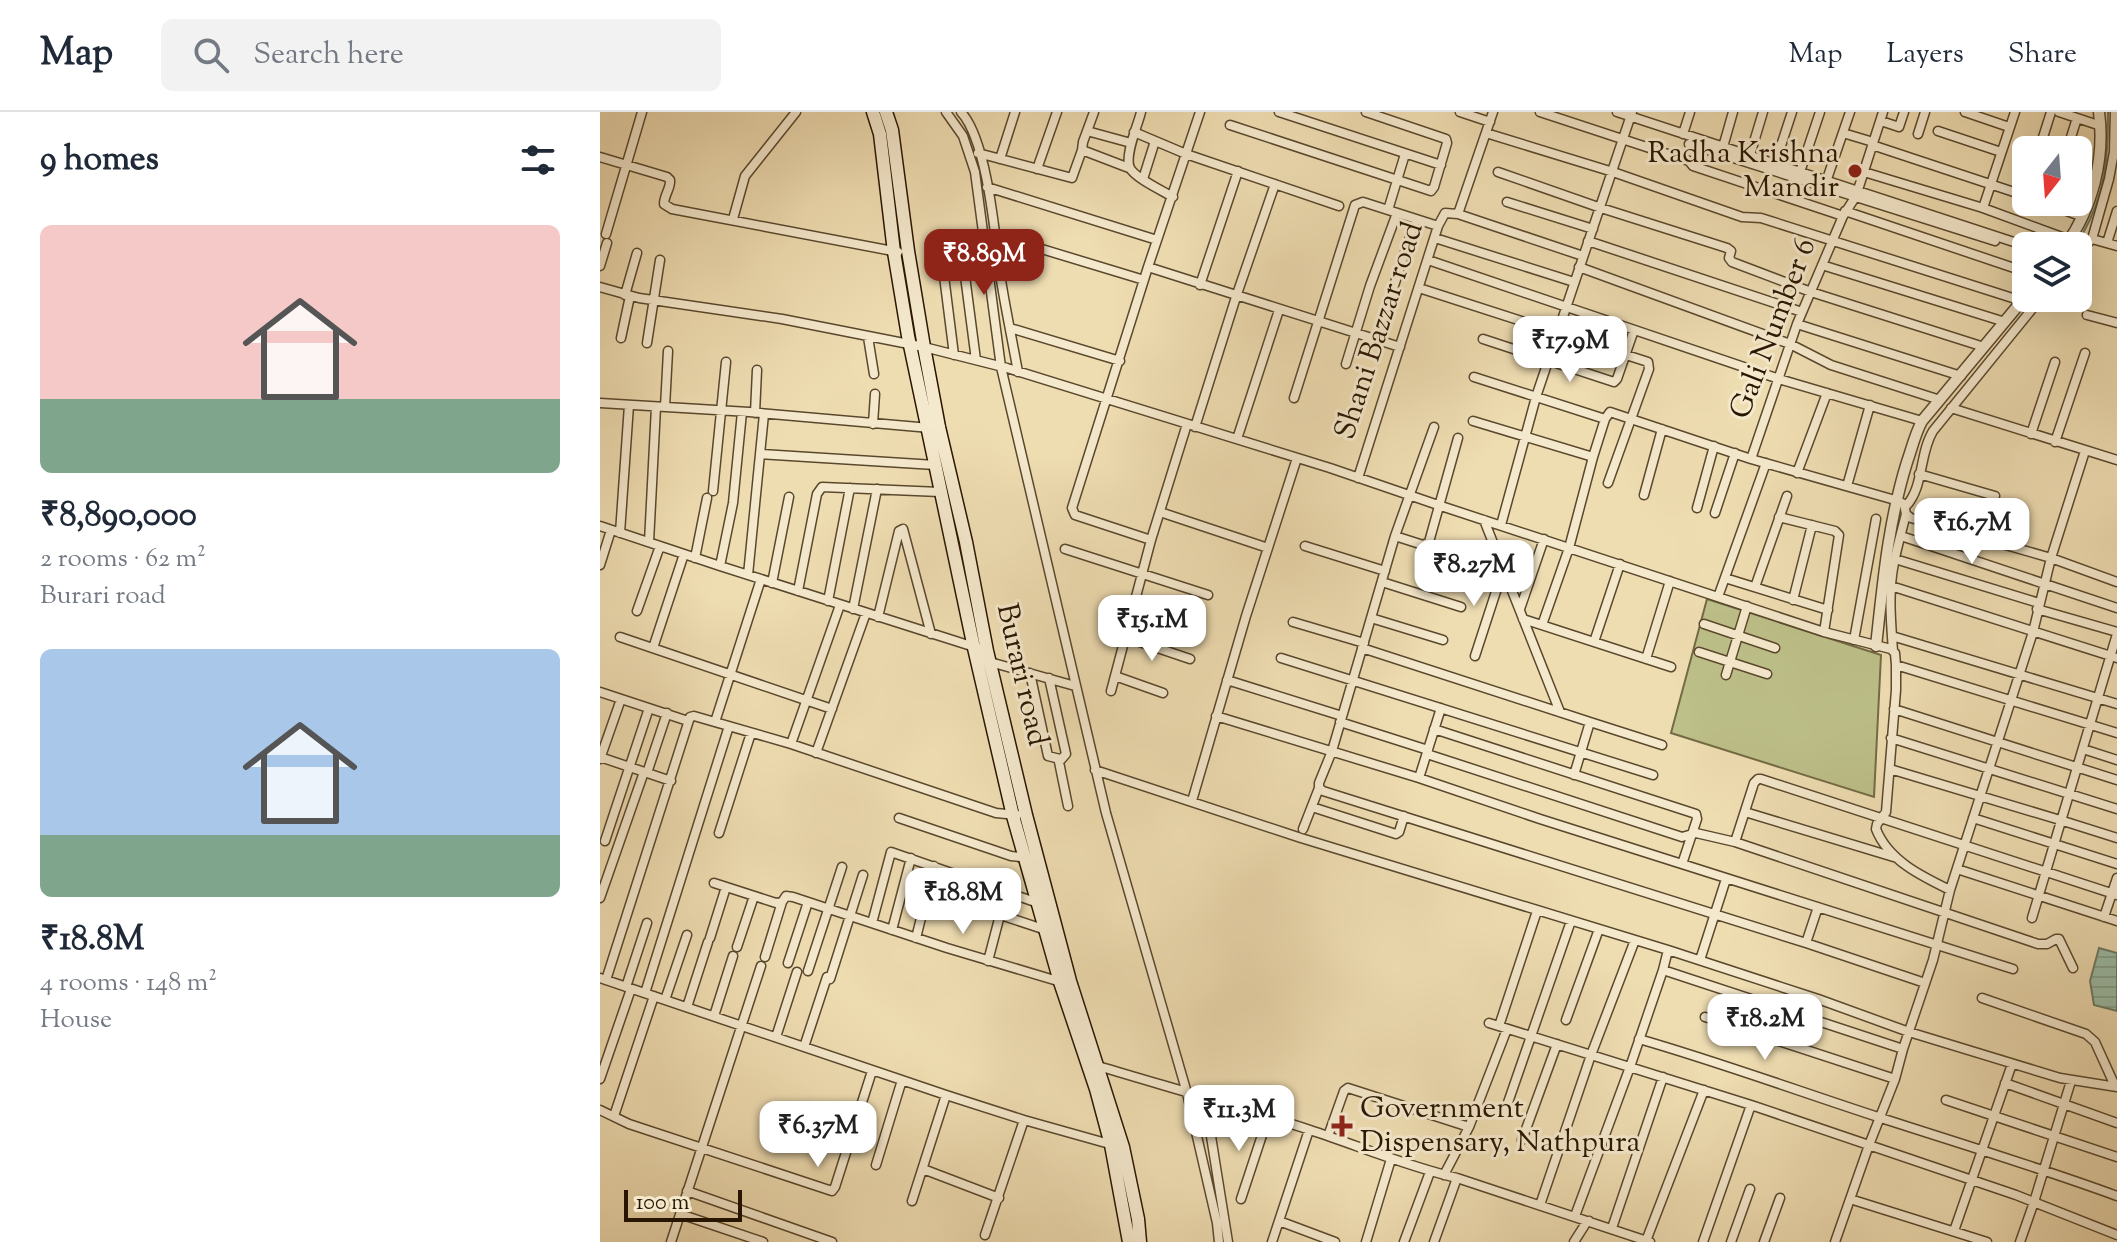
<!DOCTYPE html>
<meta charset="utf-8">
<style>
body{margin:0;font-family:"Sorts Mill Goudy",serif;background:#f2f2f3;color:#1f2937;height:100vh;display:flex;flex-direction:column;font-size:30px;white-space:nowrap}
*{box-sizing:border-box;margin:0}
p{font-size:26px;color:#747a83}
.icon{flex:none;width:44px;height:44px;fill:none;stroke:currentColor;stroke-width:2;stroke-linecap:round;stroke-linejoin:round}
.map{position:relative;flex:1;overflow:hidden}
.sheet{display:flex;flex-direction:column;background:#fff;width:600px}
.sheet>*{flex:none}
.needle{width:52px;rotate:197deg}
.tools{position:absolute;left:1412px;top:24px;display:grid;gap:16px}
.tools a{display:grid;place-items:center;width:80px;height:80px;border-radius:12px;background:#fff;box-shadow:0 8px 32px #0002;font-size:40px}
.scale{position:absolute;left:24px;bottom:20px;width:118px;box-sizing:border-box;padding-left:8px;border:4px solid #291601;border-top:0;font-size:22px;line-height:28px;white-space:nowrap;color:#291601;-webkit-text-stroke:6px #f5e9cd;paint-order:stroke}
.price{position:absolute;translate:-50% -68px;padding:0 18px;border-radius:16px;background:#fff;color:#222;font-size:26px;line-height:52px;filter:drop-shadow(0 2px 4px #0008)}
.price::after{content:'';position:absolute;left:50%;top:48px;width:24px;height:18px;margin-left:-12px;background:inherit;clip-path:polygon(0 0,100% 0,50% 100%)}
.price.active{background:#8f2418;color:#fff}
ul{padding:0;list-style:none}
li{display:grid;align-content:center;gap:16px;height:424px;padding:0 40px}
li span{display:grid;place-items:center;height:248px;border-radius:12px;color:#555}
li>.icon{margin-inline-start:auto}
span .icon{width:144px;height:144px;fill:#fffc;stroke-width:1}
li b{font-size:34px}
h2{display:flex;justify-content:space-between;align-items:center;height:96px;padding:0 40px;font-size:34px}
header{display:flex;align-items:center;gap:48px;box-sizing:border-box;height:112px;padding:0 40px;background:#fff;border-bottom:2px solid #e0e1e3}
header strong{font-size:38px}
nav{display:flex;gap:44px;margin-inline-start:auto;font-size:28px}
.search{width:560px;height:72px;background:#f2f2f3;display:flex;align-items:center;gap:20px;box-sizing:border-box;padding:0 28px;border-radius:12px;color:#747a83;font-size:30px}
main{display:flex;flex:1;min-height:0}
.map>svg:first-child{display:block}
</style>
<header>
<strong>Map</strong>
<div class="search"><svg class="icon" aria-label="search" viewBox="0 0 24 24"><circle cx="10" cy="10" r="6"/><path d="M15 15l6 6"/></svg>Search here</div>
<nav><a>Map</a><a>Layers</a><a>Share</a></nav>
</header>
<main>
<section class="sheet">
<h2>9 homes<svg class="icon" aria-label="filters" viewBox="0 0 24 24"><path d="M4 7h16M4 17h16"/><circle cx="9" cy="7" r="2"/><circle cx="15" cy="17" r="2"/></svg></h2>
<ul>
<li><span style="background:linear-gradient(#f6c9c9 70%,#7fa58c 0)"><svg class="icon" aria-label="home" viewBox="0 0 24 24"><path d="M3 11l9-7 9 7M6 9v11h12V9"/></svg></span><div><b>₹8,890,000</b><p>2 rooms · 62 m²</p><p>Burari road</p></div></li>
<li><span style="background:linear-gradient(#a9c7e8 75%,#7fa58c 0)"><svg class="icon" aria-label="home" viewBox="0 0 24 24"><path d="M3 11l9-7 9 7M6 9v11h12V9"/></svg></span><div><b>₹18.8M</b><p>4 rooms · 148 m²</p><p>House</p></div></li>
</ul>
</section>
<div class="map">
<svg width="1517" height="1130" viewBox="0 0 1517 1130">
<defs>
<pattern id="water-rules" width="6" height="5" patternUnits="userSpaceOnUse" patternTransform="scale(2)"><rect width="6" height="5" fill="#9abda8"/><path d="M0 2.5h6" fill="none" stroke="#85a28f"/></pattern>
</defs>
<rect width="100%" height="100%" fill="#efddb2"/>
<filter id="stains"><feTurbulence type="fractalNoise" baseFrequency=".0025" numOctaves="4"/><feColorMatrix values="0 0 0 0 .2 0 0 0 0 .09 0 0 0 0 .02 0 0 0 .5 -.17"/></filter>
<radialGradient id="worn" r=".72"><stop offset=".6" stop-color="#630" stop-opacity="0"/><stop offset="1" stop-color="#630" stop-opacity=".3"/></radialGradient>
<path fill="#bdc089" stroke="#736b45" stroke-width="2" d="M1107 487 1281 543 1274 685 1071 621Z"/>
<path fill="url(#water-rules)" stroke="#6d7a65" stroke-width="2" d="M1499 836 1517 841V899L1494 893 1490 869Z"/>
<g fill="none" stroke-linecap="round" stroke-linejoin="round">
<path stroke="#6d7a65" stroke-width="2" d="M1482 123C1506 81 1508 47 1508 0"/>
<defs>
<path id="minor" d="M346 0 363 24 375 60 401 255 506 701 587 981 617 1111 619 1130
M361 0C387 28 395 122 400 162 405 194 412 227 418 260
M494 0 483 30 482 38 529 56
M541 0C538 13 524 44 530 56 535 66 563 79 573 85
M679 0 841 53
M860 0 890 10
M940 0 1089 49 1093 54 1243 104
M1017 0 1426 134
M1365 0 1409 15
M1459 0 1501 14
M1281 9 1299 15 1304 0
M630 13 831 79 834 75 847 31 846 27 766 0
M487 19 531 31
M1338 19 1401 40
M534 20 586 42 739 94
M886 21 1013 60 1142 105 1161 106 1422 189
M1243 21 1273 30
M1083 22 1090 0
M1318 22 1325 0
M1089 32 1395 129
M1272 33 1426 84
M1123 35 1133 0
M1439 38 1451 0
M1467 38 1477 6
M378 41 472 66 482 38
M1150 43 1163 0
M0 45 67 65 70 68C71 76 64 83 64 92L72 97 298 140
M400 47 415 0
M1175 52 1192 0
M437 57 457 0
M898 60 1001 96 1127 136 1131 139 1129 146 1132 150 1211 180 1384 235
M1200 60 1220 0
M1264 60 1383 96 1470 128
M543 67 555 29
M1227 67 1250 0
M387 75 557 128
M907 90 993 117
M1443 90 1483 105
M1383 96 1415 0
M788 98 805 42
M1245 99 1426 160
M858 102 893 0
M133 107 145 64 196 0
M6 122 42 0
M360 126 376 248
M835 126 974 170
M1492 127 1509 67 1514 40 1515 0
M412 128 544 168
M988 129 1202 200
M1507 131 1517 99
M1478 141 1492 127 1517 134
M828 148 1179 267 1322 309
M1222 153 1405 210
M0 154 7 131
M548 155 600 0
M979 155 1190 232 1231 253 1340 288
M344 164 354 243
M600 173 638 59
M0 175 39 186 182 207 324 235 407 256 730 356 838 393 1224 520 1291 537 1295 541 1296 553V578L1286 700 1277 712 1276 717C1288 748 1321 764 1350 778
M819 176 1048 250 1049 257 1008 371
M25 183 37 141
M1487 203 1517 211
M784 204 816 107
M1197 212 1361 264
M410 216 520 249
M268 225 274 262
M21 226 30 184
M883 227 1014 270 1017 267 1034 218
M47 231 60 148
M746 252 770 174 797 101
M874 265 1005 307
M694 286 755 93 763 90 838 114
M0 291 149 300 330 316
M65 295 68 239
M1351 296 1517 348
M155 301 157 258
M873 309 993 345
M273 312 275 282
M595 315 636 185 675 72
M834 315 795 424 732 639 719 671V676L723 679 1206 831 1325 871
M1431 322 1455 250
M637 327 679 198
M1455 330 1485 241
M160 342 335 353
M1151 347 1197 212 1243 104 1256 84 1283 0
M1197 361 1227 281
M1319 362 1395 384
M758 366 838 114 845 101 858 102 983 144
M1247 374 1270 293
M113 379 126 250
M1044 383 1062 317
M1306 394C1324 375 1319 342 1333 319L1441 186
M1097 396 1114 334
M560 400 668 436
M1115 401 1135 341
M1179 405 1235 419 1239 423 1224 520
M884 408 960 600
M901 413 936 285 1032 0
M0 414 120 454 387 539
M20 421 29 293
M795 424 823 433 829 430 858 326
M1301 424 1517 496
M551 428 475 403 472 396 548 155 800 235
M49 430 56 295
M705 434 785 459
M465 437 608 483
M95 446 107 386
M1295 447 1439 491
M0 453 11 418
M120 454 133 391 142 300
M148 463 164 302
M1125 466 1228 498
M782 470 861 495
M172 471 189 385
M1291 474 1517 546
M1155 475 1187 384
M198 479 217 382 222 375 340 380
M1118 485 1166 351
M1193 488 1212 413
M228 489 250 376
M253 497 277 377
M920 497 944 427
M1437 497 1517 520
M37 499 60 434
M278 505 299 419 303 417 331 522
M771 506 843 528
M923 507 1071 555
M693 510 764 531
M1104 512 1175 536
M942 513 969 436 993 345 1005 307 1010 300 1151 347 1295 388 1304 392 1306 402 1311 406 1451 446 1517 470
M1292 524 1517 592
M20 525 232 597
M525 525 590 547
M1254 528 1276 407
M994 530 1020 452
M53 536 84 442
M762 536 990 610 974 663
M1293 539C1291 510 1288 480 1294 451 1297 435 1302 418 1306 402
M1099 540 1167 562
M875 544 903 458
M681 546 1053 663
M1046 547 1070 469
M390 550 475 574
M1296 553 1517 621
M430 561 448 644 460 647
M1126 563 1147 494
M515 564 563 581
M449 566 466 642 459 650 468 694
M627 568 742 604
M511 579 551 428 587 312
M0 580 88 609
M1294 597 1517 668
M616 604 819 666 940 707 1413 857
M115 610 161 467
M740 610 828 638
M990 610 1062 633
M834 617 1096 702 1097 707 1082 752
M1291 626 1517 697
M191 632 240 493
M1483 637 1517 648
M216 641 266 501
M827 642 1082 725 1096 721 1135 730 1438 832H1447L1456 827H1459L1473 856
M0 645 71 669
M0 647 21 587
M1290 657 1460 708 1517 726
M495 658 701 726 1068 838 1063 858
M47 661 67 601
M819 666 841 596
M592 689 646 504 697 346
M712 695 796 722 799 720 804 704
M1145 700 1297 746
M299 706 411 744 428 746
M1373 706 1517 752
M703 717 719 676
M119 721 151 621
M5 729 49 596
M1135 730 1154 671 1158 667H1161L1517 783
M1357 757 1517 809
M114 771 176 791 182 790 186 784 193 785 347 836 461 870
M328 779 446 818
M0 786 44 660
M1504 805 1517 766
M1432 806 1517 522
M272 811 291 740 438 791
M292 818 311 746
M110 826 126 775
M316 826 334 754
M1206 831 1218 795
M137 835 154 784
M1068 838 1218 887 1309 920 1460 966 1517 975
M165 845 182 790
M1100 848 1126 767
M388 849 400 803
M188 851 208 790
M208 859 242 755
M0 866 346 983 424 1008 513 1033
M6 868 90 605 94 604 191 632 396 701 417 703
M26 875 47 811
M45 881 129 614
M1382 886 1486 922 1495 930 1515 974
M65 888 87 823
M87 895 108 830
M114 904 133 844
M1105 905 1295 967
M966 908 999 817
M889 911 1151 993 1416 1083 1517 1123
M899 914 937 799
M176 925 197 860
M1039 927C1119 950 1198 979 1278 1005 1358 1031 1438 1055 1517 1084
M204 935 227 865 230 867 263 763
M494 955 498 954C568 975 640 995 710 1018 759 1034 806 1054 857 1066L1050 1130
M0 967 31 877
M1405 971 1517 1011
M605 987 628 1130
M1346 988 1517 1045
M0 998 29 1012 232 1079 235 1075 272 959
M904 1002 971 809
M14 1004 54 884
M728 1024 744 979 748 976 869 1015
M922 1028 957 932
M276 1053 302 968
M323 1057 399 1086
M844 1063 869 1015 907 917
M87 1079 232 1130
M641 1087 668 1005
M1250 1087 1387 1130
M312 1089 346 983
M940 1093 991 943 1035 828
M80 1102 163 1130
M975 1104 1030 955 1063 858 1303 937
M679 1109 735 1130
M1012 1116 1063 965
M1354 1119 1412 952
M385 1123 424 1008
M1046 1129 1104 978
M71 1130 161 854
M672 1130 709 1018
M766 1130 791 1047
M804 1130 830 1060
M834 1130 857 1066
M974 1130 986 1111 989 1109
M1103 1130 1151 993
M1131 1130 1150 1077
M1164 1130 1180 1086
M1235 1130 1269 1033 1295 967 1303 937 1333 848 1350 778 1433 520 1451 446 1485 339
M1420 1130 1434 1090 1471 969"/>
<path id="tertiary" d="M1465 134C1493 96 1505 46 1499 0
M1276 534C1283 471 1288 411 1307 350 1312 336 1315 322 1322 309L1426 184"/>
<path id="secondary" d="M273 0 280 22 294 140 308 224 374 536 413 704 460 870 496 977 511 1033 529 1130
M286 0 292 18 308 139 324 235 339 315 366 430 387 539 426 703 470 869 523 1035 538 1107 540 1130"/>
</defs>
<use href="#minor" stroke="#5a482d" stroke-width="11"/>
<use href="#tertiary" stroke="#5a482d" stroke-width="13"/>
<use href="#secondary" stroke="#291601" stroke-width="15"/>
<use href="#minor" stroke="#f5e9cd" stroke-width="8"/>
<use href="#tertiary" stroke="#f5e9cd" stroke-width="10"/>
<use href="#secondary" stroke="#f5e9cd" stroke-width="12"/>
</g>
<g fill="#8f2418" stroke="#f5e9cd" stroke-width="3">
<circle cx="1255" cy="59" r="8"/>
<path d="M738 1002h8v8h8v8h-8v8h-8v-8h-8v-8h8z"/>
</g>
<g text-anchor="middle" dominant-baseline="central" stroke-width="6" stroke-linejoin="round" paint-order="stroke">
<g font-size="30" fill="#291601" stroke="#f5e9cd" text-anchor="end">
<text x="1239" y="42">Radha Krishna<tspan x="1239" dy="34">Mandir</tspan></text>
<text x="760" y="997" text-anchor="start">Government<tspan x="760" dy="34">Dispensary, Nathpura</tspan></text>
</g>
<g font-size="30" fill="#291601" stroke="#f5e9cd">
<text transform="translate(1174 217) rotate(-69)">Gali Number 6</text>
<text transform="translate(780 219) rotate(-72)">Shani Bazzar road</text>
<text transform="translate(421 563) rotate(77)">Burari road</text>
</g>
</g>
<rect width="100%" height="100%" filter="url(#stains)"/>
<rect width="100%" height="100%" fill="url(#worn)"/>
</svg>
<div class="tools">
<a><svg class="needle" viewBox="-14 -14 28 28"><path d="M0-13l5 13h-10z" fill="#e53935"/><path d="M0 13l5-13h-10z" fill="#747a83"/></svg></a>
<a><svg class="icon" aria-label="layers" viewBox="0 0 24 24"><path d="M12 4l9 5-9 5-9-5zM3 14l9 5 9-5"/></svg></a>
</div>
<div class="scale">100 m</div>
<b class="price active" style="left:384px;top:185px">₹8.89M</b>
<b class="price" style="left:970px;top:272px">₹17.9M</b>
<b class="price" style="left:1372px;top:454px">₹16.7M</b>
<b class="price" style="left:874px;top:496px">₹8.27M</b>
<b class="price" style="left:552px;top:551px">₹15.1M</b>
<b class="price" style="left:363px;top:824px">₹18.8M</b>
<b class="price" style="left:1165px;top:950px">₹18.2M</b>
<b class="price" style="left:639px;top:1041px">₹11.3M</b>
<b class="price" style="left:218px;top:1057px">₹6.37M</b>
</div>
</main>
